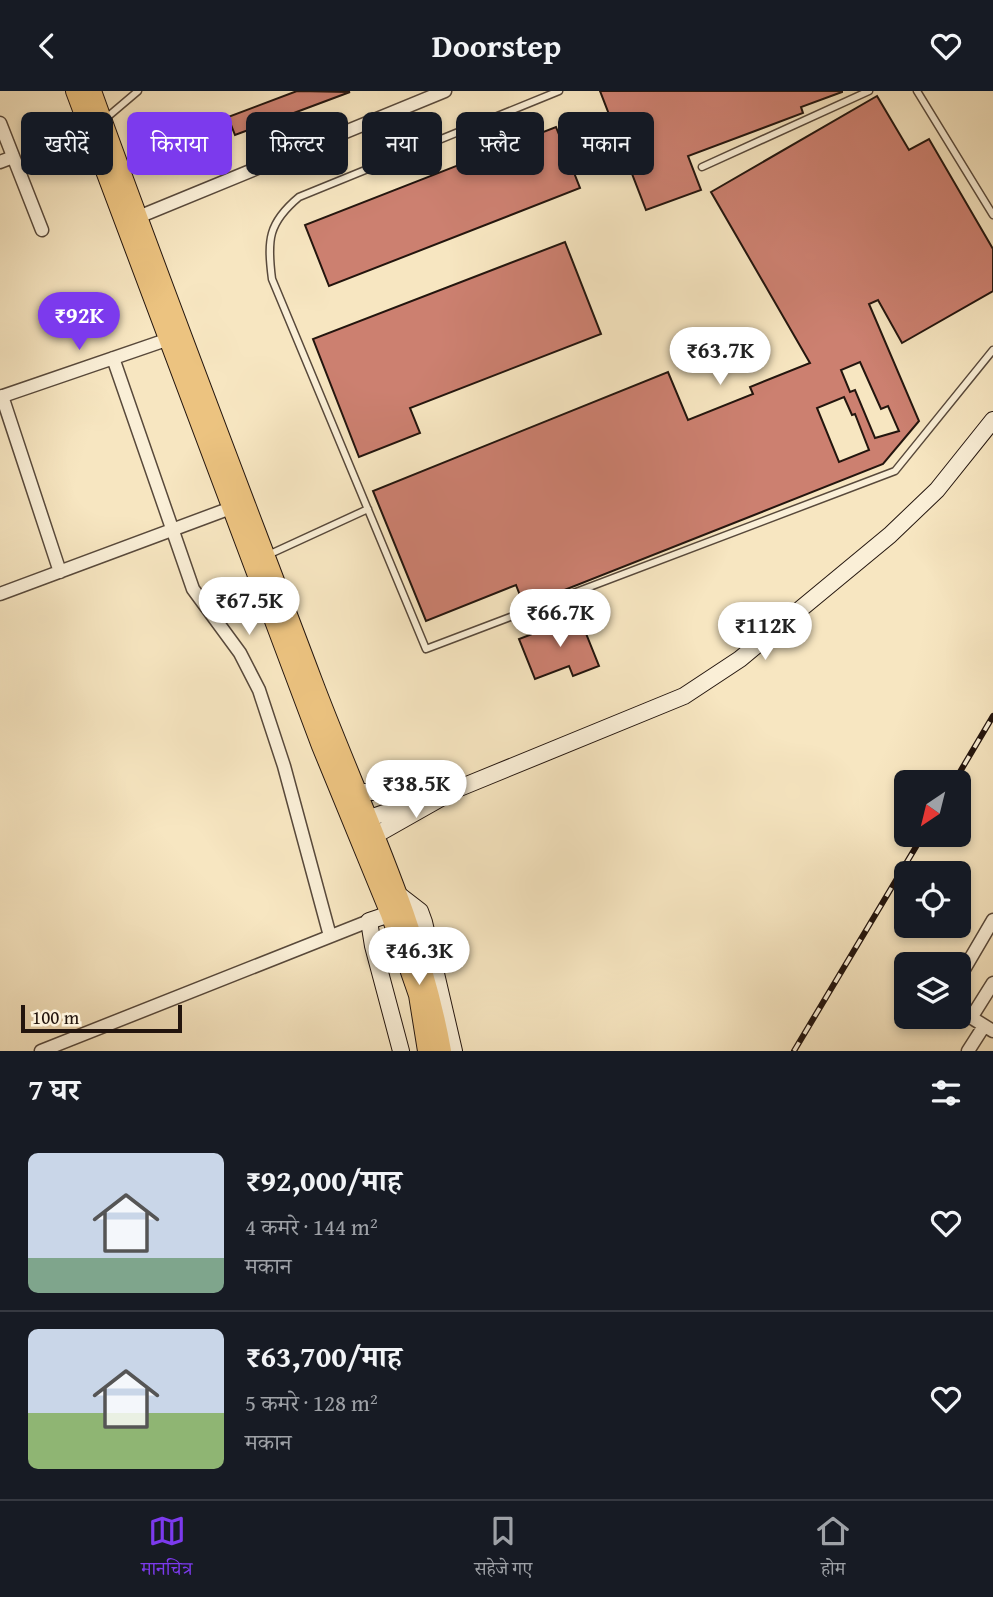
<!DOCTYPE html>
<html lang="hi">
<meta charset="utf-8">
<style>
body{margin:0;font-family:"Gentium Book Plus","Noto Serif Devanagari",serif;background:#20242c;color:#f1f3f6;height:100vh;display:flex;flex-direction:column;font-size:26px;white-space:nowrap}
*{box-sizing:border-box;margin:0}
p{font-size:23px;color:#9ea1a6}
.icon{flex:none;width:38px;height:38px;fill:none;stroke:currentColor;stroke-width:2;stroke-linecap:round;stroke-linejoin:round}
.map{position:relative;height:960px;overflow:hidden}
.details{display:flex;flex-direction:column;background:#171b24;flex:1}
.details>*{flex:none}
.guide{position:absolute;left:21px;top:21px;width:952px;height:63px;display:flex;gap:14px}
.needle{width:46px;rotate:215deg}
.tools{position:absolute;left:894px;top:679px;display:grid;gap:14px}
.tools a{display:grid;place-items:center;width:77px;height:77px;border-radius:10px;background:#171b24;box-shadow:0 4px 10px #0003;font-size:35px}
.scale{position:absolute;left:21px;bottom:18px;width:161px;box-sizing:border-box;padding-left:7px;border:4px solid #23150e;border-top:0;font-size:19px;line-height:24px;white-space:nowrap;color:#23150e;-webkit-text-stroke:5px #faefd7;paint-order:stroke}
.price{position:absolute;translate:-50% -60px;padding:0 16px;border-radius:24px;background:#fff;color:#222;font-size:23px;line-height:46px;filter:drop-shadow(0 2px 4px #0008)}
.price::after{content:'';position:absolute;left:50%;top:42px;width:21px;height:16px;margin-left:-10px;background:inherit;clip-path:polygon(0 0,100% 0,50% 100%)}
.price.on{background:#7c3aed;color:#fff}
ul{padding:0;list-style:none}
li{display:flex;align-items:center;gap:21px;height:175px;padding:0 28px}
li+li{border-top:2px solid #363941}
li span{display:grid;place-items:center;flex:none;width:196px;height:140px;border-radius:10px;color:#555}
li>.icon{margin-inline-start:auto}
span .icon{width:84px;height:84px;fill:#fffc;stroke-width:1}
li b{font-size:30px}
h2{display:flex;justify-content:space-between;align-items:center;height:84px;padding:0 28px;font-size:30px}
.pill{padding:0 24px;border-radius:10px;background:#171b24;box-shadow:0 4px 10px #0003;font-size:24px;line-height:63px}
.pill.on{background:#7c3aed;color:#fff}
header{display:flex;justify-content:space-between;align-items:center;height:91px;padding:0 28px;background:#171b24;font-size:32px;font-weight:800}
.tab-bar{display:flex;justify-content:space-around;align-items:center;height:98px;border-top:2px solid #363941;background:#171b24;font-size:19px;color:#9ea1a6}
.tab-bar a{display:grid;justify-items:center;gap:4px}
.tab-bar .on{color:#7c3aed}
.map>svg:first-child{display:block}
</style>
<header><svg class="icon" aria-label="back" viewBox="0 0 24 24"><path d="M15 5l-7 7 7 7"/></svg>Doorstep<svg class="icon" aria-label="heart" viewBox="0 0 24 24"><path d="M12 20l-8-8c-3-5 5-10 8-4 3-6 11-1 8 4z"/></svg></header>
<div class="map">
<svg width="993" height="960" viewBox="0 0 993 960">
<rect width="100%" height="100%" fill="#f7e6c1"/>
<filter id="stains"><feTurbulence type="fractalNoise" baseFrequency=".00286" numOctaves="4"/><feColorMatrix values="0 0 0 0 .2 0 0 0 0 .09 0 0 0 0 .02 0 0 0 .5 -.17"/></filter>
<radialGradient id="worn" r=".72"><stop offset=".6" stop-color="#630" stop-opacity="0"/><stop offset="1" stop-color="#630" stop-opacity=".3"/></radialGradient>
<path fill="#cc8070" stroke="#23150e" stroke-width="2" fill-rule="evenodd" d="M297 0 350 1 235 44 228 26Z
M600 0H842V1L801 16 803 22 688 65 701 99 646 119Z
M877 5 909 59 929 48 993 158V200L902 252 878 209 869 213 919 330 883 373 524 515 516 494 426 530 373 400 668 281 688 329 753 303 750 296 810 272 711 101ZM860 271 881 318 888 315 899 340 875 347 855 299 850 301 841 279ZM844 306 852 324 855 323 869 359 839 371 817 317Z
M556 36 580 97 329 195 305 134Z
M565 151 601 243 410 317 420 342 359 366 313 248Z
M579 525 599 575 573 585 569 575 535 588 519 548Z"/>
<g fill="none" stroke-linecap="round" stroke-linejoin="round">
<defs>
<path id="lane" d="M559 0 299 106C268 132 267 149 272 188L426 558 895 380 993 259
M917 0 993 124
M105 28 138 0
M702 76 869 0
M268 464 368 418"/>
<path id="street" d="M0 32 42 139
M0 71 13 66
M131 129 445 0
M113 267 193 498 240 562 259 599 284 675 330 845
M2 305 60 481
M0 306 169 248
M0 503 239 414
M959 887 993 829
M959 919 993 940
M971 927 993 892
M41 960 369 830
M968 960 984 935"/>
<path id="secondary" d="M357 701H425
M367 728 447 700
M374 745 457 698 684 605 740 568 890 444 937 399 993 329
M398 803 420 820 424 831 454 960
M390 823 369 830 373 855 401 960"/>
<path id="primary" d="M75 0 321 655 390 823 418 904 427 960
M92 0C163 198 239 394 313 590 359 712 419 831 442 960"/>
</defs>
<use href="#lane" stroke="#58493b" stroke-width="9"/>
<use href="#street" stroke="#58493b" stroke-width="15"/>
<use href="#secondary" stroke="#23150e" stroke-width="18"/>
<use href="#primary" stroke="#23150e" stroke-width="20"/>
<use href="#lane" stroke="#faefd7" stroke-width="6"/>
<use href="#street" stroke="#faefd7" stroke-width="12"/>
<use href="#secondary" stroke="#faefd7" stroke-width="16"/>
<use href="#primary" stroke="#ecc380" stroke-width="18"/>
<defs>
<path id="rail" d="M954 691 993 625
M794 960 923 744"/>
</defs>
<use href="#rail" stroke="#23150e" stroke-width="6"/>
<use href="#rail" stroke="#faefd7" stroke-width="3.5" stroke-dasharray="10" stroke-linecap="butt"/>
</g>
<rect width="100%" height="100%" filter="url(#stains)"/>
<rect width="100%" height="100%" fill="url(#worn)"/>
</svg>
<div class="tools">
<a><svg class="needle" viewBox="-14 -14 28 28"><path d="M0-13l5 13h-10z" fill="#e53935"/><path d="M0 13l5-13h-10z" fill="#9ea1a6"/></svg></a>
<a><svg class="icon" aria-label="locate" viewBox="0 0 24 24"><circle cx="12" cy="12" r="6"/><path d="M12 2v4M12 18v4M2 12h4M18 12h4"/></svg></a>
<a><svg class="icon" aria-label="layers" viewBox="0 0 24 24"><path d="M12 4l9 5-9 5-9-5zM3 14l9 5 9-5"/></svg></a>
</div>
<div class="scale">100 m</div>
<b class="price on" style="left:79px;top:261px">₹92K</b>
<b class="price" style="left:720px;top:296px">₹63.7K</b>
<b class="price" style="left:249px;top:546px">₹67.5K</b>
<b class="price" style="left:560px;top:558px">₹66.7K</b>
<b class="price" style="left:765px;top:571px">₹112K</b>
<b class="price" style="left:416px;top:729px">₹38.5K</b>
<b class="price" style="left:419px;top:896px">₹46.3K</b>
<div class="guide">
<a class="pill">खरीदें</a>
<a class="pill on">किराया</a>
<a class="pill">फ़िल्टर</a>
<a class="pill">नया</a>
<a class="pill">फ़्लैट</a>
<a class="pill">मकान</a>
</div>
</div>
<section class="details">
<h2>7 घर<svg class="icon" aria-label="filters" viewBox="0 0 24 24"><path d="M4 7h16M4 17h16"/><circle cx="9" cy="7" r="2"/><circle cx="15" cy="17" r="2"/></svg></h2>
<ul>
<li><span style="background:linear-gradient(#c9d6e8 75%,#7fa58c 0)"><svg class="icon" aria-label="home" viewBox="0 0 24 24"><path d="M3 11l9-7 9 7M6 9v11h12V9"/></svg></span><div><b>₹92,000/माह</b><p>4 कमरे · 144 m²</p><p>मकान</p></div><svg class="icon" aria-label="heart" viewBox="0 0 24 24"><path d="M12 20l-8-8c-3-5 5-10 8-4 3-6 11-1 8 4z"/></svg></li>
<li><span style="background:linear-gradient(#c9d6e8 60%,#8fb573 0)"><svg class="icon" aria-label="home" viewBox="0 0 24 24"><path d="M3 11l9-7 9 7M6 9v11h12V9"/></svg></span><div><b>₹63,700/माह</b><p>5 कमरे · 128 m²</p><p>मकान</p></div><svg class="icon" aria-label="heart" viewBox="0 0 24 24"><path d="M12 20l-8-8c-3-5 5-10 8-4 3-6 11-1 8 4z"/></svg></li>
</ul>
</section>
<nav class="tab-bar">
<a class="on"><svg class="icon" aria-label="map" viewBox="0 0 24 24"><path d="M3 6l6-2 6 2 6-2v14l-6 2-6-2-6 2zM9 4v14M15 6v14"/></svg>मानचित्र</a>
<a><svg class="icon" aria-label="saved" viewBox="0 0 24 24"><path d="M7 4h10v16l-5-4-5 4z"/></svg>सहेजे गए</a>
<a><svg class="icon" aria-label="home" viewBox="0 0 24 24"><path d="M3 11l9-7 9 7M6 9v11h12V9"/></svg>होम</a>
</nav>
